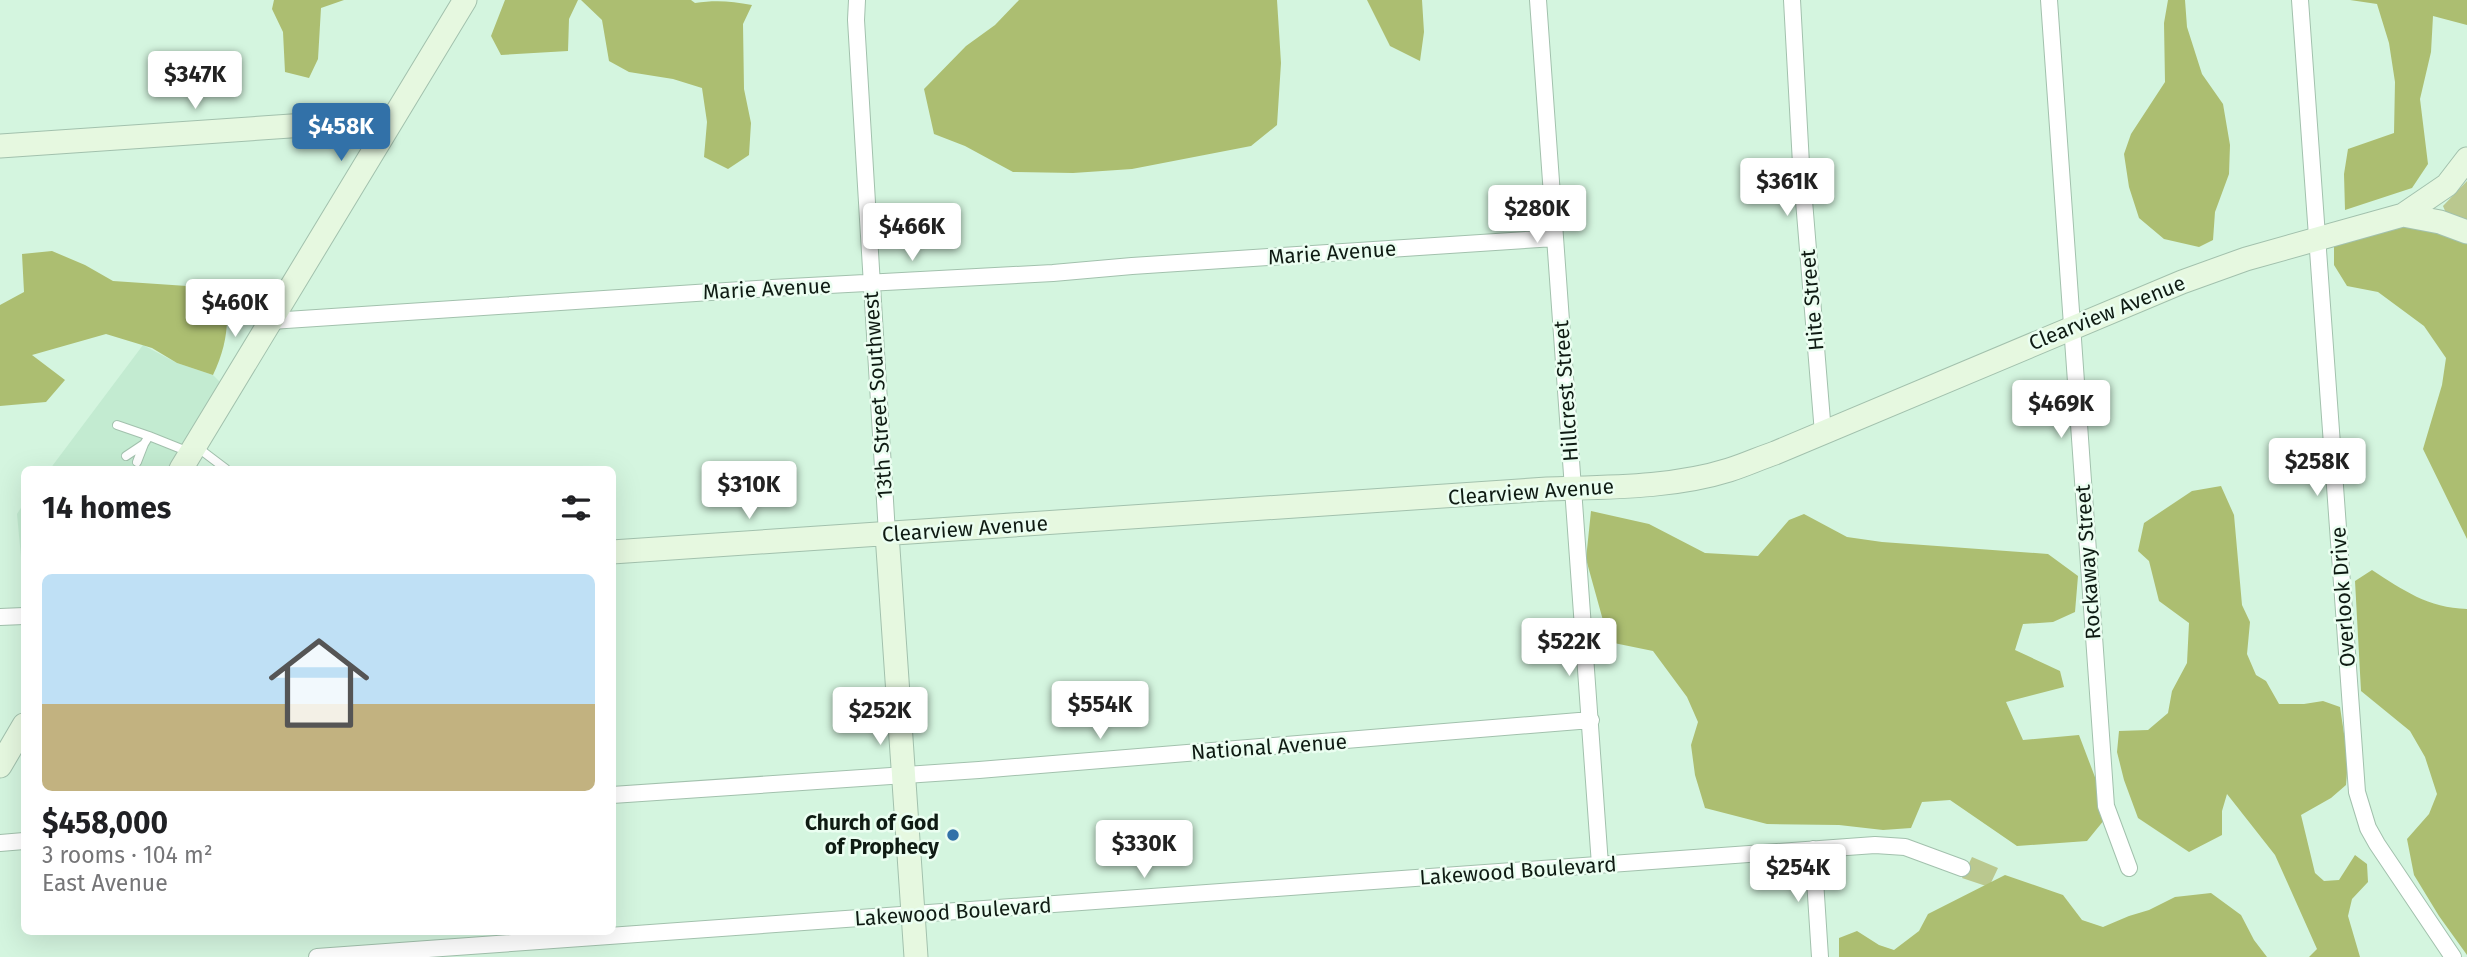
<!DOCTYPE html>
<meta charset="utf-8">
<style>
body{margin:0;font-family:"Fira Sans",sans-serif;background:#f2f2f2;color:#202124;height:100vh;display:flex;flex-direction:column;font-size:26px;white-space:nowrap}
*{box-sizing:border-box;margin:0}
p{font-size:23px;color:#757577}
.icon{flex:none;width:38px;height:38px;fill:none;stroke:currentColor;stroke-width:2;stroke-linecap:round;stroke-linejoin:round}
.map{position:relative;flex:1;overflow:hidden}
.details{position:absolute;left:21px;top:466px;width:595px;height:469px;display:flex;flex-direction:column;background:#fff;border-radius:10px;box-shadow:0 7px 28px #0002}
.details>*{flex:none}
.price{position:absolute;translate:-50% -60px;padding:0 16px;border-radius:7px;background:#fff;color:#222;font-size:23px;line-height:46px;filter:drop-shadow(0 2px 4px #0008)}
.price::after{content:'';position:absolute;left:50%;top:42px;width:21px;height:16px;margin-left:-10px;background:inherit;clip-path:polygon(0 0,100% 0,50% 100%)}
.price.selected{background:#3271a8;color:#fff}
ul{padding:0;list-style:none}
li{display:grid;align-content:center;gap:14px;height:371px;padding:0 21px}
li span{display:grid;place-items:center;height:217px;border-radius:10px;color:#555}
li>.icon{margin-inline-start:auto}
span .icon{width:126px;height:126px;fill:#fffc;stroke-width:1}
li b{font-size:30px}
h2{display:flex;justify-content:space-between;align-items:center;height:84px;padding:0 21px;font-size:30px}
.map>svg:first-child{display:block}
</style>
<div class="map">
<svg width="2467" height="957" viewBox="0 0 2467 957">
<rect width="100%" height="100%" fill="#d4f5df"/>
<path fill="#c3ebd1" d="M143 345 177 363 213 375 221 383 167 469H50Z
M24 503V589L17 514Z"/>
<path fill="#bac88f" d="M2467 181V220L2446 213 2443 206Z
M1972 857 1998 868 1989 887 1962 878Z"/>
<path fill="#acbe71" d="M274 0H344L321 8 318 59 309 78 285 72 283 32 272 9Z
M505 0H578L569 19 568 51 501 55 491 36Z
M581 0H691L695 3C715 0 731 1 752 5L743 24 744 89 751 123 749 155 728 169 704 157 707 122 702 88 673 79 629 72 609 61 602 20Z
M1019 0H1277L1281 63 1277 125 1251 146 1132 169 1073 173 1013 172 965 146 934 134 924 89 966 46 995 25Z
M1367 0H1422L1424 32 1420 61 1390 46Z
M2168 0H2185L2187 27 2202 74 2223 104 2230 145 2229 174 2215 212 2213 240 2199 247 2164 239 2139 218 2129 187 2124 154 2131 134 2165 82 2164 23Z
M2350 0H2467V25L2433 16 2431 52 2420 99 2428 164 2412 188 2345 210 2344 174 2348 149 2394 133 2395 82 2389 43 2377 4Z
M2394 225 2436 232 2467 241V539L2423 449 2442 385 2446 358 2424 326 2378 292 2347 286 2334 265V246L2360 235Z
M52 251 85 265 113 281 187 286 225 293C230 323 226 348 213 375L177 363 152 348 106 334 32 355 65 380 46 402 0 406V305L24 292 22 254Z
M2221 486 2234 515 2242 605 2250 622 2247 654 2256 675 2266 681 2279 704H2304L2323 701 2340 707 2348 760 2346 785 2331 798 2301 815 2315 873 2324 881 2339 880 2355 855 2367 864 2368 882 2352 899 2348 916 2360 957H2309L2317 949 2275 855 2227 794 2222 811V835L2189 852 2138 818 2124 780 2117 752 2119 731 2148 730 2168 713 2172 691 2187 663 2189 623 2159 601 2149 561 2138 551 2144 523 2192 491Z
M1591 511 1649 524 1705 553 1758 556 1789 520 1804 514 1847 537 1882 542 2048 554 2078 576 2075 612 2053 622 2023 624 2015 650 2060 671 2064 687 2006 702 2023 740 2079 735 2109 814 2087 841 2017 846 1950 800 1922 802 1911 828 1883 830 1839 825 1767 824 1705 808 1695 775 1691 745 1698 722 1687 697 1653 651 1609 642 1586 559Z
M2372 570C2403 590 2428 608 2467 609V955L2439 916 2414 875 2407 839 2429 814 2437 794 2425 757 2410 731 2361 691 2355 581Z
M2005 875 2063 895 2082 920 2103 927 2129 916 2149 910 2175 897 2211 893 2241 915 2254 940 2267 957H1839V938L1857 931 1879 945 1894 950 1919 931 1928 914Z"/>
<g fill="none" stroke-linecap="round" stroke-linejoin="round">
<defs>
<path id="lane" d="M117 425 149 436
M144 444 149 436 189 452
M197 447 226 469
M126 456 144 444 137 462"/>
<path id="street" d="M857 0 856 20 887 534
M1538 0 1600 865
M1792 0 1801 164 1823 433
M2049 0 2106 806 2129 868
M2300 0 2357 792 2368 828 2377 844 2453 957
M271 321 772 288 1053 273 1132 266 1555 238
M0 617 24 616
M612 795 979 770 1591 720
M0 843 24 841
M1813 849 1820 957
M317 957 1875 845 1905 847 1962 868"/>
<path id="secondary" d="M0 146 393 119
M2403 215 2447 185 2467 159
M181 469 465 0
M887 534 916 957
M612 552 1547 489C1607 487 1672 488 1729 470 1745 465 1760 458 1775 453L2182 282 2246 259 2403 215 2440 222 2467 232
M0 766 24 725"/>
</defs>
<use href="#lane" stroke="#a2c1ad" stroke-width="10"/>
<use href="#street" stroke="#a2c1ad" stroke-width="18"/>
<use href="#secondary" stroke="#a2c1ad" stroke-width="25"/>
<use href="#lane" stroke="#fff" stroke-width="8"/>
<use href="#street" stroke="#fff" stroke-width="16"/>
<use href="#secondary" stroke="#e6f8e0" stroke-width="23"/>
</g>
<circle fill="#3271a8" stroke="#ebfef1" stroke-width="2.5" cx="953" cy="835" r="7"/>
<g text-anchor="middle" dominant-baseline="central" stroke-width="5" stroke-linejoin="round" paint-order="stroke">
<g font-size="21" fill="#0f1b13" stroke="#ebfef1">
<text transform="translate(1332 253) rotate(-4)">Marie Avenue</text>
<text transform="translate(767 289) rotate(-3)">Marie Avenue</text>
<text transform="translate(1812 300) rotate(-95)">Hite Street</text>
<text transform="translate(2107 313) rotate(-22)">Clearview Avenue</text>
<text transform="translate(1566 391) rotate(-94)">Hillcrest Street</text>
<text transform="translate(878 395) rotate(-94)">13th Street Southwest</text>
<text transform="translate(1531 492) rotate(-4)">Clearview Avenue</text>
<text transform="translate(965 529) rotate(-4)">Clearview Avenue</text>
<text transform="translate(2088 562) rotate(-94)">Rockaway Street</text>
<text transform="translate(2343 597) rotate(-94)">Overlook Drive</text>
<text transform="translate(1269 747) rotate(-4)">National Avenue</text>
<text transform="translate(1518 871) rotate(-4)">Lakewood Boulevard</text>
<text transform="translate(953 912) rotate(-4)">Lakewood Boulevard</text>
</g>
<g font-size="21" font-weight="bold" fill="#0f1b13" stroke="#ebfef1" text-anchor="end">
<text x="939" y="823">Church of God<tspan x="939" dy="24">of Prophecy</tspan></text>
</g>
</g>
</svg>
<b class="price" style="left:195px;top:111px">$347K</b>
<b class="price selected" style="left:341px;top:163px">$458K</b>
<b class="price" style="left:1787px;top:218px">$361K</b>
<b class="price" style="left:1537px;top:245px">$280K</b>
<b class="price" style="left:912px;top:263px">$466K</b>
<b class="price" style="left:235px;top:339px">$460K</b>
<b class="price" style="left:2061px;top:440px">$469K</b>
<b class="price" style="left:2317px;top:498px">$258K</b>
<b class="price" style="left:749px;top:521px">$310K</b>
<b class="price" style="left:1569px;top:678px">$522K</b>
<b class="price" style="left:1100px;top:741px">$554K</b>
<b class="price" style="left:880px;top:747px">$252K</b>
<b class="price" style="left:1144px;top:880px">$330K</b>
<b class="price" style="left:1798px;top:904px">$254K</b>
<section class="details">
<h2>14 homes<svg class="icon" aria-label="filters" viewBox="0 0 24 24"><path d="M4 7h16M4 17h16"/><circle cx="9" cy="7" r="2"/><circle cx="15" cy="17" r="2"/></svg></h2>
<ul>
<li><span style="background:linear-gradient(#bfe0f5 60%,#c2b280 0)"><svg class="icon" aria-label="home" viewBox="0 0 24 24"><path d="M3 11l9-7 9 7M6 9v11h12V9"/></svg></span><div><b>$458,000</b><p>3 rooms · 104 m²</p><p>East Avenue</p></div></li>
</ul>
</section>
</div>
